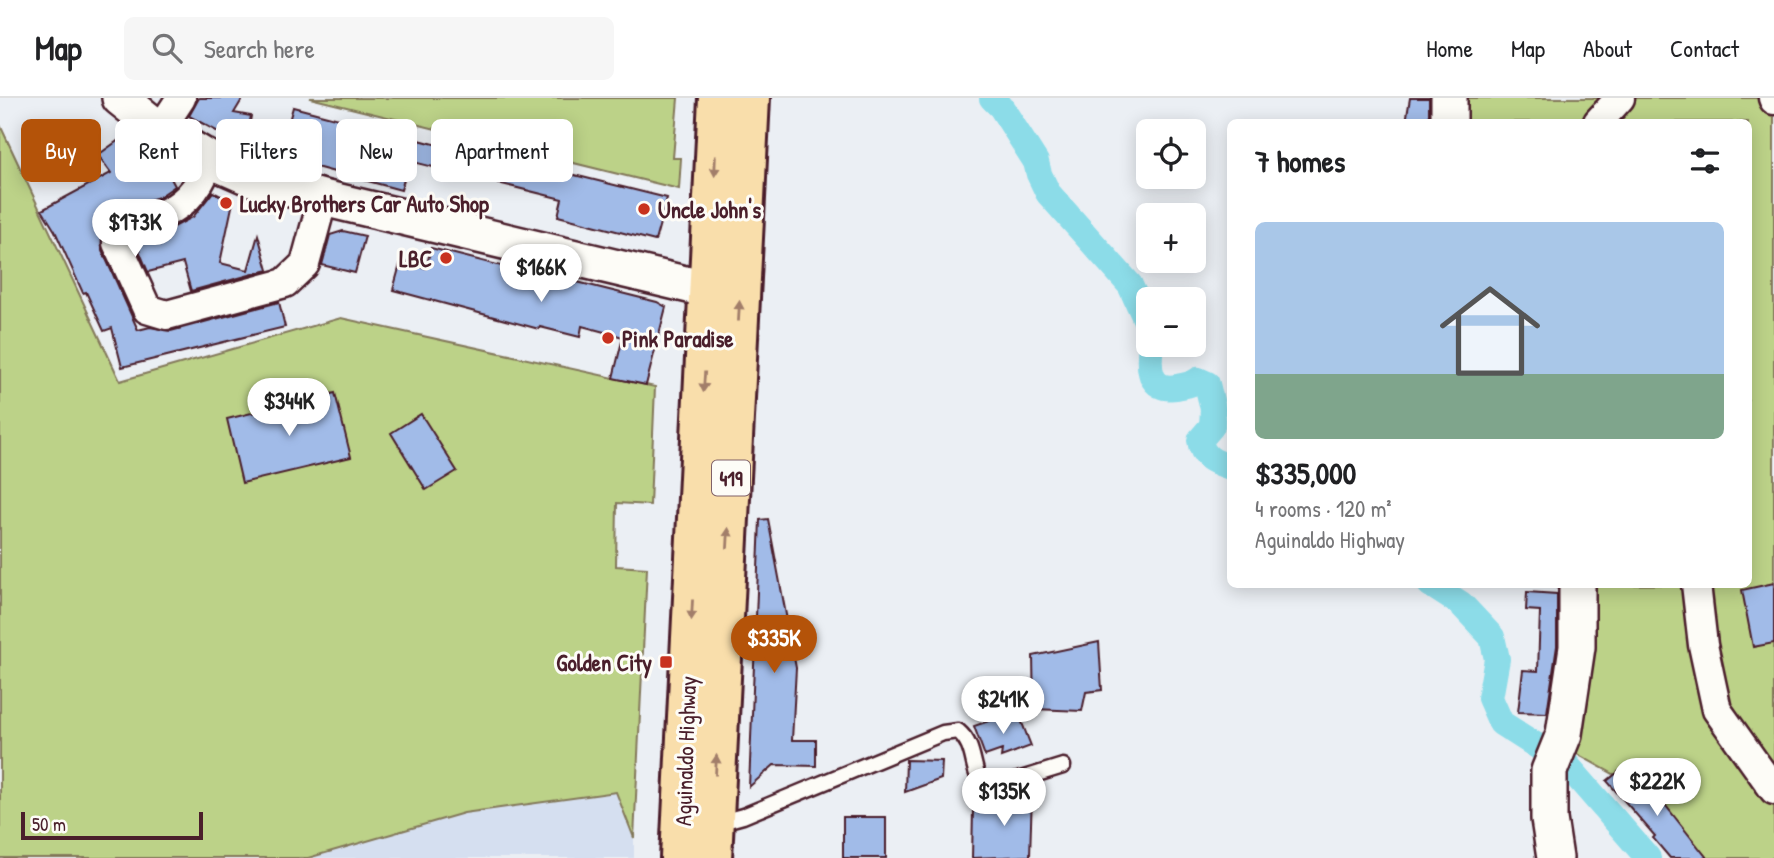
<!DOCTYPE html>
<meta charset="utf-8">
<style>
body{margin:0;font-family:"Patrick Hand",sans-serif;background:#f6f6f6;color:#202124;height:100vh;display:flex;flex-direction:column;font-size:26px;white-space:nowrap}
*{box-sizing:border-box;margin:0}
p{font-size:23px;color:#757577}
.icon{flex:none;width:38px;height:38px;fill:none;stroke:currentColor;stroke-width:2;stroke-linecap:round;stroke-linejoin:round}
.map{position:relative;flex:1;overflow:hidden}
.details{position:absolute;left:1227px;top:21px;width:525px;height:469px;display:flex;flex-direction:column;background:#fff;border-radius:10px;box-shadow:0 4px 18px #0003}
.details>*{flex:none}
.guide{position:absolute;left:21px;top:21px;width:665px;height:63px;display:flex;gap:14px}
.tools{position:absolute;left:1136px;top:21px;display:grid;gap:14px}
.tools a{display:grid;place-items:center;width:70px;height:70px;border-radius:10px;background:#fff;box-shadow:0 4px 18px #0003;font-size:35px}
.scale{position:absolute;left:21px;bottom:18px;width:182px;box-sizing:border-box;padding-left:7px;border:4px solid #4a1f2b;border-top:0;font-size:19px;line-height:24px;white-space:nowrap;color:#4a1f2b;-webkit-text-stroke:5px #fdfcf7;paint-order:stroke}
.price{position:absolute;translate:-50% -60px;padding:0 16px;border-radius:24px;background:#fff;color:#222;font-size:23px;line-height:46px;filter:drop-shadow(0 2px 4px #0008)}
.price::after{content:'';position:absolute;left:50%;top:42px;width:21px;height:16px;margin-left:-10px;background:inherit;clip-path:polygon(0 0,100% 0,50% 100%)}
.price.on{background:#b45309;color:#fff}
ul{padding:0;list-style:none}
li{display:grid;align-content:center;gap:14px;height:371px;padding:0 28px}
li span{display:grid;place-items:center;height:217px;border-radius:10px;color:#555}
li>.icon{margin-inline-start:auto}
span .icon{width:126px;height:126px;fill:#fffc;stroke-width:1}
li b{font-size:30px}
h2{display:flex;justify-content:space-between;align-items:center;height:84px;padding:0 28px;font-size:30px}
.pill{padding:0 24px;border-radius:10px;background:#fff;box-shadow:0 4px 18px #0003;font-size:24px;line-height:63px}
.pill.on{background:#b45309;color:#fff}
header{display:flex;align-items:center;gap:42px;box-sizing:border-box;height:98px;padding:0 35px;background:#fff;border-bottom:2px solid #e0e0e0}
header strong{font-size:33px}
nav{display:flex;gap:38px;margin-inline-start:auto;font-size:24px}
.search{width:490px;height:63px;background:#f6f6f6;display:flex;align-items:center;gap:18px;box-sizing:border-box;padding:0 24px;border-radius:10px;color:#757577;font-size:26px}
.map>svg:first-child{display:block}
</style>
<header>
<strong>Map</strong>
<div class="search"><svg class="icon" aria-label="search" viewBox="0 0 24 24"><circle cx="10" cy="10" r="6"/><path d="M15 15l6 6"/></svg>Search here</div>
<nav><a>Home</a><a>Map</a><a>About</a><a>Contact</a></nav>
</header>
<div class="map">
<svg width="1774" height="760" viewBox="0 0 1774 760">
<rect width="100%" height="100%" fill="#ebeff4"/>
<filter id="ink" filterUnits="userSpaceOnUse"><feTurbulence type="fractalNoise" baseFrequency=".0143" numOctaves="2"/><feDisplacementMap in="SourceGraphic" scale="14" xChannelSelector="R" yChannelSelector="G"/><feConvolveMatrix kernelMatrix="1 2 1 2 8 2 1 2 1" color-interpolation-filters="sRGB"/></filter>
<g filter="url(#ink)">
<path fill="#d5dff0" d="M616 694 634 740V760H308L464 715Z"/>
<path fill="#bcd288" stroke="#83785a" stroke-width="2" d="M310 0H678L673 60H681L679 91Z
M1459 0H1774V760H1707L1652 697 1575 655 1588 487 1748 486V24H1459Z
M0 27 120 283 341 220 655 289 650 407 617 405 616 468 647 470 634 740 616 694 464 715 308 760H0Z"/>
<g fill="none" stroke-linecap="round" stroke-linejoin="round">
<path stroke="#8cdce8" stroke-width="26" d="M992 0 1001 9 1036 64 1039 76 1048 95 1130 187 1148 227
M1151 247C1148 268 1148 294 1177 289 1185 287 1192 287 1198 282L1207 286 1213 311 1212 328 1200 342C1202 360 1215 364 1230 369
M1430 486 1461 506 1492 539 1497 561 1490 600 1501 625 1567 667 1648 760"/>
</g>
<path fill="#a1bbe8" stroke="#4a1f2b" stroke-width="2" d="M199 0H243L234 15 251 18 246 44 231 41 189 18Z
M1410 0H1429V24H1406Z
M293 9 442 48 444 41 563 70 562 74 667 100 655 143 558 118 562 101 409 63 401 92 279 59Z
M130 34 138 40 161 73 166 71 175 88 159 99 111 114 105 119 102 127V152L138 232 150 229 171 233 279 204 285 229 122 269 112 230 104 233 86 194 83 195 55 133 42 112 111 75 98 57Z
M213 94 233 104 220 165 248 172 258 137 268 172 191 193 183 165 148 174 134 140 170 131 193 119Z
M343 133 365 138 355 175 322 167 330 137Z
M431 150 556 182 557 179 657 204 666 209 646 287 613 280 623 239 582 228 580 239 540 229 539 231 393 192 401 163 426 170Z
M335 295 351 359 242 385 227 321Z
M421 316 457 373 426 392 391 335Z
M768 421 796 570 792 642H816V668L774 667 749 689 760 422Z
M1774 485V545L1753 549 1742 492Z
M1527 494 1557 496V548L1547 615 1518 614 1523 572 1538 573 1540 513 1526 512Z
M1099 544 1102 592 1086 594 1082 613 1034 611 1033 558Z
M1019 617 1031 648 1001 659 1002 652 985 658 974 628 1003 618 1005 622Z
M906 662 942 663 941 681 905 694Z
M1622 671 1644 696 1651 689 1707 760H1670L1653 740 1655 738 1607 683Z
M1011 694 1032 695 1030 758 972 760 973 712 1000 713 1001 697Z
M843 719H886V760H843Z"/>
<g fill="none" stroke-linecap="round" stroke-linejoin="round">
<defs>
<path id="service" d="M714 726 743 718 943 635 958 633C978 650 969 672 985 689L992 690 1063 668"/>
<path id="minor" d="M1773 0 1774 2
M1598 24 1620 0
M160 32 181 0
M210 62C200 89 184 111 155 118 140 122 132 122 118 129L117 145 147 211 167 217 285 185 305 166 323 100
M1696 486 1703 547 1717 612 1774 692"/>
<path id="tertiary" d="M120 0 160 32 210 62 251 80 323 100 710 192
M1449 24V0
M1555 760 1549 721V673L1564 636 1577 549V486"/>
<path id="trunk" d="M680 760 718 0
M712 760 750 0"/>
</defs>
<use href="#service" stroke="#4a1f2b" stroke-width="19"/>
<use href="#minor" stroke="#4a1f2b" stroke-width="33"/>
<use href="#tertiary" stroke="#4a1f2b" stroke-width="40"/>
<use href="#trunk" stroke="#4a1f2b" stroke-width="44"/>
<use href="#service" stroke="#fdfcf7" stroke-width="14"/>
<use href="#minor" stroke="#fdfcf7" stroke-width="28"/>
<use href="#tertiary" stroke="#fdfcf7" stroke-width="35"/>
<use href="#trunk" stroke="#f9deab" stroke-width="38"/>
</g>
<defs><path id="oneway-solid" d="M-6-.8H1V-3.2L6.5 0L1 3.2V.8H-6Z" transform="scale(1.75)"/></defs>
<g fill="#a27e6b">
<use href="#oneway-solid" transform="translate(715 68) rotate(92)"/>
<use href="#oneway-solid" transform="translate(739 213) rotate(-87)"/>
<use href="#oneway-solid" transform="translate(704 284) rotate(94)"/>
<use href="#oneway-solid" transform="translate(728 440) rotate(-87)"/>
<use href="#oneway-solid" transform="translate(692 512) rotate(93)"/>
<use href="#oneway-solid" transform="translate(716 667) rotate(-87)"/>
</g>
</g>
<g fill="#c8321e" stroke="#fdfcf7" stroke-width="2.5">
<circle cx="226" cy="105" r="7"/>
<circle cx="644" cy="111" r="7"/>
<circle cx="446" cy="160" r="7"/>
<circle cx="608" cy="240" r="7"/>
<rect x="659" y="557" width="14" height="14" rx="3.5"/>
</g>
<g text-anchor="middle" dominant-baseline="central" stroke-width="6" stroke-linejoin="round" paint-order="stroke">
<rect fill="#fdfcf7" stroke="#806168" stroke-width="2" x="712" y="362.5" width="38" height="35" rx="5"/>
<g font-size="21" font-weight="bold" fill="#4a1f2b">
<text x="731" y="380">419</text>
</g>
<g font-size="23" font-weight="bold" fill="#4a1f2b" stroke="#fdfcf7" text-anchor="start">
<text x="240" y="105">Lucky Brothers Car Auto Shop</text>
<text x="658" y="111">Uncle John's</text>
<text x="432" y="160" text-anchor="end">LBC</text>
<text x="622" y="240">Pink Paradise</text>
<text x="652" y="564" text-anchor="end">Golden City</text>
</g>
<g font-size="23" fill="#4a1f2b" stroke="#fdfcf7">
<text transform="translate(685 653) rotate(-88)">Aguinaldo Highway</text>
</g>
</g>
</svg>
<div class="tools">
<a><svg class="icon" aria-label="locate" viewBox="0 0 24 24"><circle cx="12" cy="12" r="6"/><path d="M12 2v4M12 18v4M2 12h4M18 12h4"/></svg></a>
<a>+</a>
<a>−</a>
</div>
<div class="scale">50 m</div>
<b class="price" style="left:135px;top:161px">$173K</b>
<b class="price" style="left:541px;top:206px">$166K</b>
<b class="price" style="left:289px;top:340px">$344K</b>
<b class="price on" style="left:774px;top:577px">$335K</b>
<b class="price" style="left:1003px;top:638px">$241K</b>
<b class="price" style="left:1657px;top:720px">$222K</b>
<b class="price" style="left:1004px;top:730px">$135K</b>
<div class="guide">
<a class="pill on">Buy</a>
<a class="pill">Rent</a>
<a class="pill">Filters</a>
<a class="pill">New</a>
<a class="pill">Apartment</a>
</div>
<section class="details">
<h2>7 homes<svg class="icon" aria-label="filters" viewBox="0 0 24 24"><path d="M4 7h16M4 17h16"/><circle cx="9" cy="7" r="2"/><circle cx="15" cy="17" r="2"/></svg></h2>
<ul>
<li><span style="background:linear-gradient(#a9c7e8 70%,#7fa58c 0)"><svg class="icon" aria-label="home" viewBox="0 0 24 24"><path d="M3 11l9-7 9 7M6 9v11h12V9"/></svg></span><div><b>$335,000</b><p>4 rooms · 120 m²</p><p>Aguinaldo Highway</p></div></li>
</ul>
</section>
</div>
